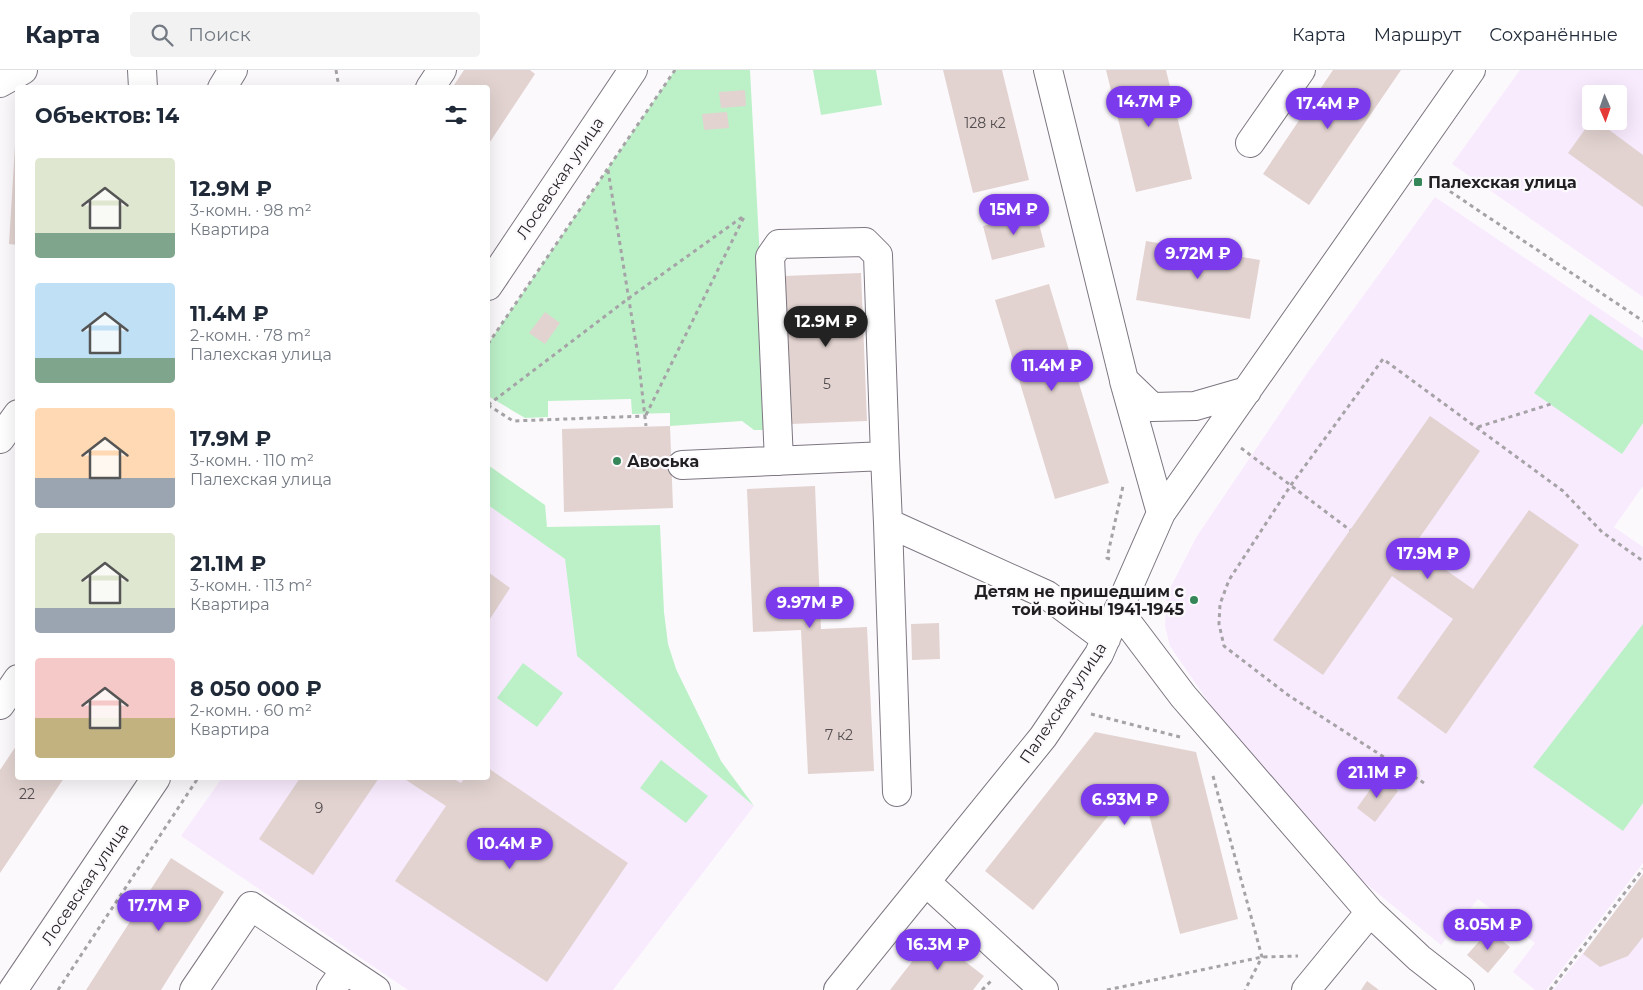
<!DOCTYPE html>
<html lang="ru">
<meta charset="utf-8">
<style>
body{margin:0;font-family:Montserrat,sans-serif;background:#f2f2f3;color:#1f2937;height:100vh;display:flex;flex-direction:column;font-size:19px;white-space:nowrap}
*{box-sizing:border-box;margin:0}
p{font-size:16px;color:#747a83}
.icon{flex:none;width:28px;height:28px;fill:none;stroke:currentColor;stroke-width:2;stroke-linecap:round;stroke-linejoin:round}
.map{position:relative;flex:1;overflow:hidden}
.side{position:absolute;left:15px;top:15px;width:475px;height:695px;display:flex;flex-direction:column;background:#fff;border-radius:5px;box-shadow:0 5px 20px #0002}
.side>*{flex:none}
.needle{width:32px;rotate:178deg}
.tools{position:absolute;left:1582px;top:15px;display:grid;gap:10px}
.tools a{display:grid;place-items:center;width:45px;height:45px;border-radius:5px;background:#fff;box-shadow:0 5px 20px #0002;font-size:25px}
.price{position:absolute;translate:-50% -42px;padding:0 11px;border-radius:18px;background:#7c3aed;color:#fff;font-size:16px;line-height:32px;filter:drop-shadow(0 1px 2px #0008)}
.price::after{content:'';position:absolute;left:50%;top:30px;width:15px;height:11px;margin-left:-8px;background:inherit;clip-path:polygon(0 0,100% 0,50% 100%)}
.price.on{background:#222;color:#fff}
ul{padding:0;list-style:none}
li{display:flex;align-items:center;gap:15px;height:125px;padding:0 20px}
li span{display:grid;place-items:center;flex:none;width:140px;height:100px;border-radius:5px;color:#555}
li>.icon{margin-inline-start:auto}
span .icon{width:60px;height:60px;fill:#fffc;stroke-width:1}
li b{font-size:21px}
h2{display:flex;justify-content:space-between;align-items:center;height:60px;padding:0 20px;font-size:21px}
header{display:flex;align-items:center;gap:30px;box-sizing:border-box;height:70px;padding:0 25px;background:#fff;border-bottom:1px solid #e0e1e3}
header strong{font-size:24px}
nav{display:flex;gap:28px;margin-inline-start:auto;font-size:18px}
.search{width:350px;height:45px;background:#f2f2f3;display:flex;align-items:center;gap:12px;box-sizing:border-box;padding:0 18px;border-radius:5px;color:#747a83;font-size:19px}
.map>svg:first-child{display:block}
</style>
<header>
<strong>Карта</strong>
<div class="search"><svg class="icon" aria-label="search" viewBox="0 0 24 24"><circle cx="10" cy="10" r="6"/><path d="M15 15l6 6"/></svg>Поиск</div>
<nav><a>Карта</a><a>Маршрут</a><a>Сохранённые</a></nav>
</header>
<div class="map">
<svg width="1643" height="920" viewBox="0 0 1643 920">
<rect width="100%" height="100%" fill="#fcf9fd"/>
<path fill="#f8ebfe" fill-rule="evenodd" d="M1520 0H1643V227L1452 94ZM1591 24H1619V51H1591Z
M1435 127 1643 268V416L1614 457 1643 477V793L1546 920H1535L1513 902 1535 873 1478 829 1441 875 1348 799 1211 636 1170 576 1165 556 1167 524 1197 466 1310 299Z
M488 435 565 489 577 586 754 736 613 920H408L181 766 222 708H488Z
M1643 804V920H1553L1601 861Z"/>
<path fill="#bcf1c8" d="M675 0H750L769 360H754L742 351 670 356V343L632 344 631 329 548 331V347L525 348 488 326V274Z
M813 0H876L882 35 821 45Z
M1590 244 1643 281V353L1622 384 1534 323Z
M488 395 545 435 547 457 660 455 664 542 668 574 676 599 721 691 754 736 577 586 565 489 488 435Z
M1643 554V733L1623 761 1533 697Z
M523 593 563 623 537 657 497 628Z
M661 690 708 726 686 753 640 718Z"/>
<path fill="#e2d3d0" d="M464 0H530L535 4 488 75V18H452Z
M943 0H1002L1029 110 973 123Z
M1106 0H1166L1192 109 1136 122Z
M1333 0H1401L1309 135 1263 104Z
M745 20 746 36 721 38 719 22Z
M727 42 729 58 704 60 702 44Z
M1591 51H1597L1643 85V137L1568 83Z
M16 59H18V175L9 174Z
M1036 142 1045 177 992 190 983 156Z
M1146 171 1260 190 1250 249 1136 230Z
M861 203 867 351 791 354 784 206Z
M1049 214 1109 413 1055 429 995 230Z
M545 242 560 253 545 274 529 263Z
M1430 346 1480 381 1413 477 1473 519 1529 440 1579 475 1446 664 1397 628 1453 549 1392 506 1323 605 1273 570Z
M670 356 673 438 564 442 562 359Z
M815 416 821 559 867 557 874 701 808 704 801 560 753 562 747 419Z
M488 502 510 518 488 552Z
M939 553 940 589 912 590 911 554Z
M1095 662 1196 682 1238 849 1180 864 1147 737 1120 731 1033 840 985 801Z
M18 673V708H64L0 803V700Z
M488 698 628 793 547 912 395 811 446 736 403 708H452L461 713 465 708H488Z
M1379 707 1398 721 1375 752 1357 738Z
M300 708H379L313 805 259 769Z
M171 788 224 822 176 896 161 920H86Z
M1643 804V867L1628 886 1600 897 1583 884Z
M1489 860 1510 877 1488 903 1467 885Z
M932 866 984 906 973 920H890Z
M1367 911 1379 920H1361Z"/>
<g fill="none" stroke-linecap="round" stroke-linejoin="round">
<defs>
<path id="minor" d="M142 0 143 18
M1048 0 1124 310 1152 337 1195 336 1247 321
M0 13 23 0
M222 18 233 0
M430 18 442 0
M1250 73 1301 0
M488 216 633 0
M1124 311 1161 443
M0 369 18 344
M779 391 770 187 779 174 865 172 878 185 885 386
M682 395 885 386 888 453 1047 525 1106 569
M888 453 897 722
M1118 540 1183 626 1370 842 1419 888 1460 920
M0 635 18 609
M927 813 1044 920
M13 920 156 708
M194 920 251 836 376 920
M331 920 345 900
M838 920 1043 667 1099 584 1161 443 1471 0
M1306 920 1370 842"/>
</defs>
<use href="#minor" stroke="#7d7680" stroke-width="30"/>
<path stroke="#a6a3a7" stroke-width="3" stroke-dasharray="4 4" stroke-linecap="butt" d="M336 0 339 18
M608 100 638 286 646 356
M1430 108 1643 251
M488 274 675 0
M488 335 629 228 745 145
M488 335 513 351 646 346
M646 345 744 147
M1478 357 1551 334
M1241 378 1350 460
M1110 489 1107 488 1123 416
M1091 644 1180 667
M1213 706 1262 887 1245 920
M1424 713 1288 625 1224 576 1219 554 1220 534 1229 510 1291 415 1383 289 1563 421 1602 462 1643 491
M58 920 198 708
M982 920 993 909
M1107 920 1262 887 1298 886
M1550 920 1643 799"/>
<use href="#minor" stroke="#fff" stroke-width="28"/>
</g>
<g fill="#358759" stroke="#fcf9fd" stroke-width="2">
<rect x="1413" y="107" width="10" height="10" rx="2.5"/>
<circle cx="617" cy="391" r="5"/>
<circle cx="1194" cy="530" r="5"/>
</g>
<g text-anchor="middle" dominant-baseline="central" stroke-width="4.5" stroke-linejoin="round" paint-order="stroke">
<g font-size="14" fill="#524c4e">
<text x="985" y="53">128 к2</text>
<text x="827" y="314">5</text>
<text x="839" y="665">7 к2</text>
<text x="27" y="724">22</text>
<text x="319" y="738">9</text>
</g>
<g font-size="16" fill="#221f23" stroke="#fcf9fd">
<text transform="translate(560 108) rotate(-56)">Лосевская улица</text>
<text transform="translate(1063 633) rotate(-56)">Палехская улица</text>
<text transform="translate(85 814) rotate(-56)">Лосевская улица</text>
</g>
<g font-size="16" font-weight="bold" fill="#221f23" stroke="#fcf9fd" text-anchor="start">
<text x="1428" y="112">Палехская улица</text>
<text x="627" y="391">Авоська</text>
<text x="1184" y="521" text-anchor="end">Детям не пришедшим с<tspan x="1184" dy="18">той войны 1941-1945</tspan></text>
</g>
</g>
</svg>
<div class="tools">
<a><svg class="needle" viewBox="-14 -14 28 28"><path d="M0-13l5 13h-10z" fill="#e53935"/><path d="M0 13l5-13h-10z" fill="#747a83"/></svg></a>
</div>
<b class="price" style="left:1149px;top:58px">14.7M ₽</b>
<b class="price" style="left:1328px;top:60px">17.4M ₽</b>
<b class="price" style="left:1014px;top:166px">15M ₽</b>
<b class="price" style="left:1198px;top:210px">9.72M ₽</b>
<b class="price on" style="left:826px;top:278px">12.9M ₽</b>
<b class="price" style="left:1052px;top:322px">11.4M ₽</b>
<b class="price" style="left:1428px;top:510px">17.9M ₽</b>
<b class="price" style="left:810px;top:559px">9.97M ₽</b>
<b class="price" style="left:1377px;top:729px">21.1M ₽</b>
<b class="price" style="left:1125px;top:756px">6.93M ₽</b>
<b class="price" style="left:510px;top:800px">10.4M ₽</b>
<b class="price" style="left:159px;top:862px">17.7M ₽</b>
<b class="price" style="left:1488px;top:881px">8.05M ₽</b>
<b class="price" style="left:938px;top:901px">16.3M ₽</b>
<section class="side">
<h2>Объектов: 14<svg class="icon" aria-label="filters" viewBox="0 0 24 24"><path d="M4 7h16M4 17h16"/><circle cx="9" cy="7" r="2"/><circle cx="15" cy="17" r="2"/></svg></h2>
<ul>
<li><span style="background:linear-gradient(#dfe7d0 75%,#7fa58c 0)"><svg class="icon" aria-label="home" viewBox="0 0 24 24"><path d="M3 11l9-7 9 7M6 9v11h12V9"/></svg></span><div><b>12.9M ₽</b><p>3-комн. · 98 m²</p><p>Квартира</p></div></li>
<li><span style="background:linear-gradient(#bfe0f5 75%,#7fa58c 0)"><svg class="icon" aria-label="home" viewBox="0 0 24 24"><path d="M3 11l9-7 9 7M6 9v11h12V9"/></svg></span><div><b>11.4M ₽</b><p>2-комн. · 78 m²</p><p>Палехская улица</p></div></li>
<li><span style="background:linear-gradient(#ffd9b3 70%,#9aa5b1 0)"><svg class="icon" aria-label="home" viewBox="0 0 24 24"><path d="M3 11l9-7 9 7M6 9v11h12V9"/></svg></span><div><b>17.9M ₽</b><p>3-комн. · 110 m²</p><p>Палехская улица</p></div></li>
<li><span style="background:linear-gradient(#dfe7d0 75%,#9aa5b1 0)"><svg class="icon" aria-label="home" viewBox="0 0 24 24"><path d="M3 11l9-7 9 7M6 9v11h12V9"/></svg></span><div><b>21.1M ₽</b><p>3-комн. · 113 m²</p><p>Квартира</p></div></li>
<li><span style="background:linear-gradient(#f6c9c9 60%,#c2b280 0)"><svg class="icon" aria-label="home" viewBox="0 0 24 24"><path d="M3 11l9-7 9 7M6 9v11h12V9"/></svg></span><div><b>8 050 000 ₽</b><p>2-комн. · 60 m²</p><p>Квартира</p></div></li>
</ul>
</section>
</div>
